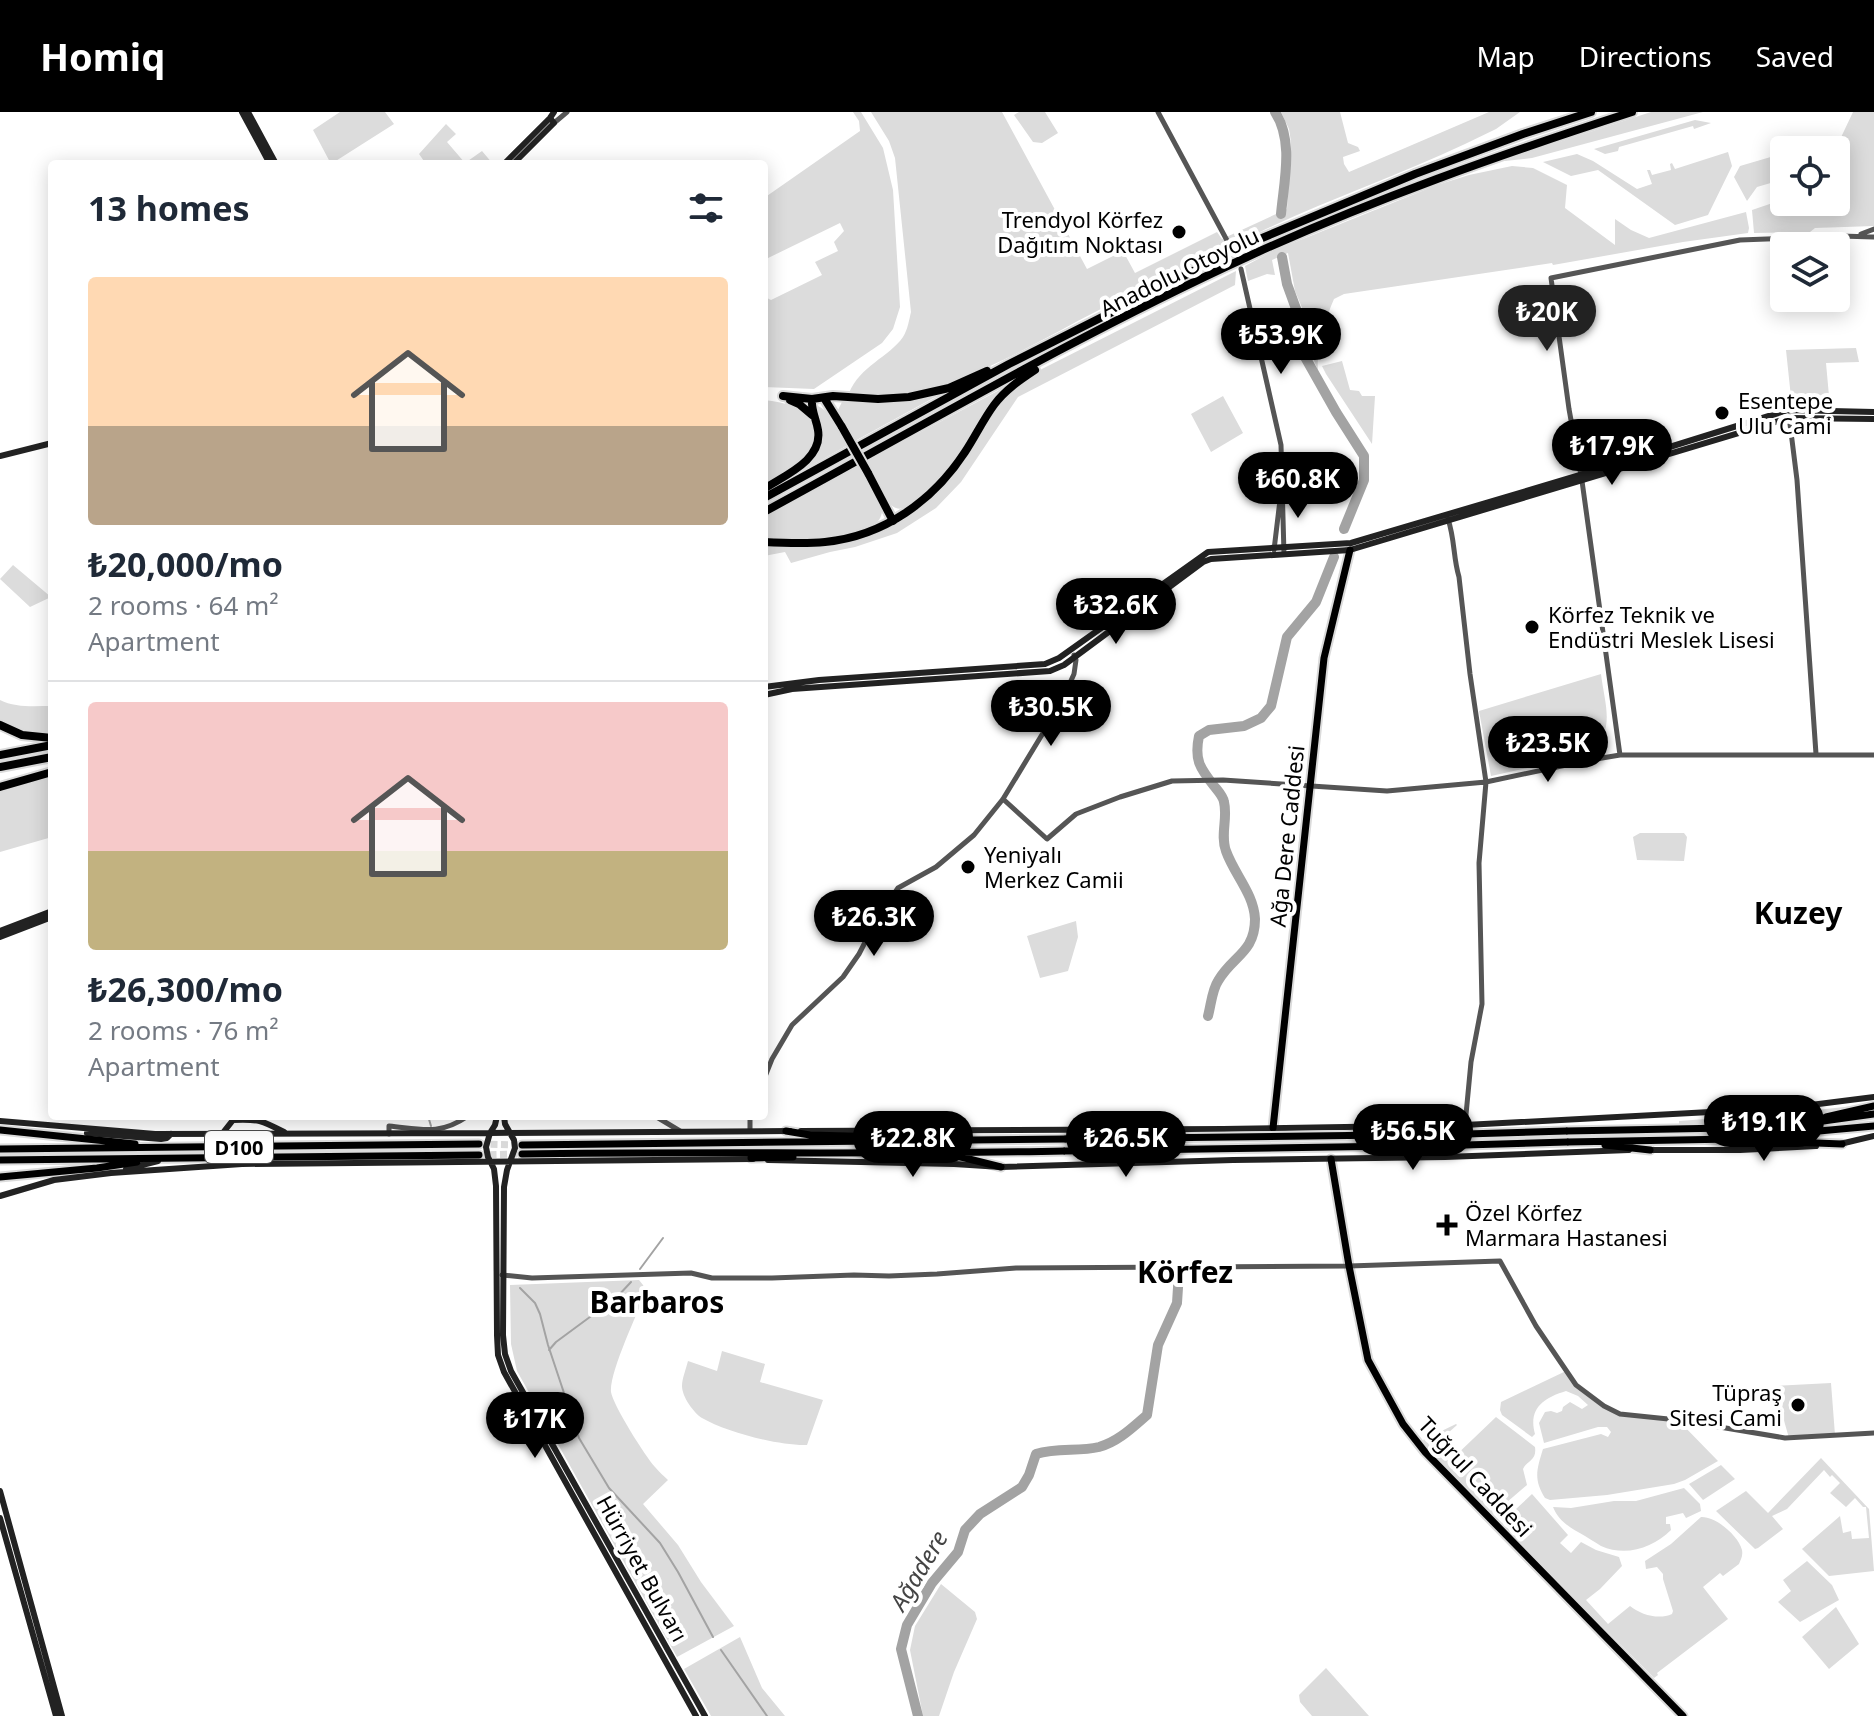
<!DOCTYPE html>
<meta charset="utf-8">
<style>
body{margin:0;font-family:"Noto Sans",sans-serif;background:#f6f6f7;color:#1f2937;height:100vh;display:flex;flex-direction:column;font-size:30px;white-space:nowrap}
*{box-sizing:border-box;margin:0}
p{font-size:26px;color:#747a83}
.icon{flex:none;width:44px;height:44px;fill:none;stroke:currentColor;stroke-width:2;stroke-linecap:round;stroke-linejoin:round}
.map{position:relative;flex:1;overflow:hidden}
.sheet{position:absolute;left:48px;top:48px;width:720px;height:960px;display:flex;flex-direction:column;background:#fff;border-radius:8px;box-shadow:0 4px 20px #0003}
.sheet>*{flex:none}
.buttons{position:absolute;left:1770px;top:24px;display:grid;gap:16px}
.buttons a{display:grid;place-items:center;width:80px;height:80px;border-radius:8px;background:#fff;box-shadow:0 4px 20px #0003;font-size:40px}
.price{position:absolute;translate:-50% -68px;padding:0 18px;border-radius:28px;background:#000;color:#fff;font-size:26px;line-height:52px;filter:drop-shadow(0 2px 4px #0008)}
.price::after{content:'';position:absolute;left:50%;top:48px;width:24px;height:18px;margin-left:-12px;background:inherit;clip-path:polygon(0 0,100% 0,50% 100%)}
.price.active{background:#222;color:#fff}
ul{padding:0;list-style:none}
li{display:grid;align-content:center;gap:16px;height:424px;padding:0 40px}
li+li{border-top:2px solid #e0e1e3}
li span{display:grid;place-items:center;height:248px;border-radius:8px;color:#555}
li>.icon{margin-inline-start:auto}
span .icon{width:144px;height:144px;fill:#fffc;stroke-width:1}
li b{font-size:34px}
h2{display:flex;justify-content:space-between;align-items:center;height:96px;padding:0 40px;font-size:34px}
header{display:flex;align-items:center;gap:48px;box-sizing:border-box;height:112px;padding:0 40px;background:#000;color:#fff}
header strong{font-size:38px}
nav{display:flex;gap:44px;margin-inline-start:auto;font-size:28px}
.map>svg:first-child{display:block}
</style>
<header>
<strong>Homiq</strong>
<nav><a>Map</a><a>Directions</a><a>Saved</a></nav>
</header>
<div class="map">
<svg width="1874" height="1604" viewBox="0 0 1874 1604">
<rect width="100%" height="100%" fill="#fff"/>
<path fill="#dcdcdc" d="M340 0H385L394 12 331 52 313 18Z
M853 0H861L883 36 893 78 900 195 893 217 882 231 814 277 764 275V188L767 186 771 188 822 163 815 150 838 139 834 130 844 119 840 111 764 148V86L860 19 859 9Z
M871 0H1002L1087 157 1123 139 1135 161 1217 120 1222 127 1287 97 1291 30 1289 17 1281 0H1340L1348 31 1358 35 1360 39 1343 45 1344 52 1349 60 1489 0H1520L1496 17 1465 32C1397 64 1326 88 1258 121 1205 146 1152 171 1099 198 1038 229 973 271 904 281 886 283 867 282 849 281 860 254 889 245 903 225 908 217 909 208 911 200L895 46 889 29Z
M1019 0H1045L1058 21 1042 31 1033 30 1014 3Z
M1651 0H1703L1532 46 1505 49 1504 48Z
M1853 0H1874V114L1815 116 1810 120 1754 121 1752 98 1784 87V90H1836L1835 38Z
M1695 8 1711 11 1694 17 1693 14 1619 35 1618 39 1605 42 1594 37Z
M446 12 456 22 447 30 465 51 482 39 493 52H426L419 42Z
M1728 40 1732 54 1708 103 1675 113 1598 58 1571 64 1543 50 1577 42 1593 49 1637 77 1652 72 1647 58H1650L1652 63 1671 58 1670 52 1672 51 1675 57Z
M1784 41V67L1757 75 1747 89 1734 65 1740 54Z
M1512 54 1533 56 1567 73 1565 96 1615 133V107L1631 118 1649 126 1746 100 1749 116 1748 121 1683 130 1553 153 1552 151 1344 182 1334 187C1325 208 1316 236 1318 259L1308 233 1306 205 1295 179 1288 141 1272 148 1275 163 1267 162 1248 169 1245 154 1273 139 1437 73 1469 63Z
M1236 159 1235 173 1018 285 961 370 936 396 897 421 855 435 830 440 791 451 785 440 764 444V434L837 431 929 387 1007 283 1036 260Z
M1856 236 1859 250 1826 251 1830 295H1792L1786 238Z
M1342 249 1350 278 1359 279 1362 284H1375L1372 332 1326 262 1322 254Z
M1005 275C991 297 923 406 896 396 884 392 872 361 867 349Z
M937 284 855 329 843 310 838 298 842 290 846 287C877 288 907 290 937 284Z
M1223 284 1243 321 1211 340 1191 302Z
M764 288C785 290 810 296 814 319 815 328 812 337 807 343 796 355 778 363 764 372Z
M816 293C832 300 840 318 848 333L782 370C798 359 825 347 821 324 820 313 814 304 816 293Z
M859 353 882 399C880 433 789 427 764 427V406Z
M13 453 51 485 30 495 0 467Z
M1601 562C1605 594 1616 618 1590 642L1491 664 1479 599Z
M0 588C15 596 35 594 52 594V622C33 622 17 619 0 610Z
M52 664V725L0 740V679Z
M1640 721H1684L1687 725 1684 749 1637 748 1633 725Z
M1076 809 1078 825 1068 859 1040 866 1027 824Z
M1854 994 1791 1010 1679 1015V1009L1787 1001Z
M639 1168 643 1173 646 1180C638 1200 609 1261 611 1280 613 1293 645 1344 655 1355 659 1360 664 1364 668 1368L643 1392 678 1433 701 1470 734 1514 677 1545 517 1259 511 1232 510 1173Z
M722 1239 765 1252 760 1270 823 1288 807 1333C779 1334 726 1320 702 1306 694 1301 682 1285 682 1274 682 1267 686 1257 688 1249L717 1259Z
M1566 1259 1576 1273 1620 1302 1678 1308 1718 1349 1685 1368 1674 1372 1607 1383 1550 1388 1545 1386C1533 1367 1537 1357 1543 1337L1601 1322 1608 1325 1611 1320 1607 1315H1598L1544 1331 1539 1311 1545 1300 1551 1299 1557 1301 1562 1299 1563 1295 1570 1290 1582 1297 1588 1293 1578 1284 1566 1279C1543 1286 1528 1297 1535 1322L1532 1325 1502 1303 1500 1298 1501 1290Z
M1831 1271 1835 1323 1789 1326 1774 1274Z
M1496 1305 1535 1335C1537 1349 1527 1348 1523 1357L1527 1373 1492 1403 1427 1337 1423 1328 1456 1312 1457 1313 1448 1321 1449 1323 1448 1324 1443 1321C1444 1332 1444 1341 1451 1348Z
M1821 1346 1869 1397 1874 1459 1829 1464 1802 1437 1840 1404 1843 1421 1851 1419 1852 1427 1869 1426 1866 1395H1863L1855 1386 1846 1395 1830 1381 1840 1371 1832 1363 1830 1365 1824 1358 1787 1397 1772 1404 1783 1417 1758 1436 1755 1437 1716 1399 1746 1379 1768 1401Z
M1721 1353 1735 1367 1703 1388 1689 1372Z
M1684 1376 1700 1392 1701 1399 1686 1406 1683 1401 1666 1405V1412H1670L1671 1418C1653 1436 1626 1445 1601 1434 1596 1431 1590 1427 1585 1424 1571 1416 1559 1410 1553 1395L1571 1396 1614 1389H1636Z
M1532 1382 1568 1423 1560 1431 1571 1441 1581 1430 1596 1438 1619 1445 1622 1454 1600 1477 1586 1488 1608 1512 1630 1494C1641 1503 1659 1508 1672 1502L1673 1499 1663 1467V1462L1657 1455 1646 1457 1645 1449 1671 1432 1701 1405C1715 1404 1738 1423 1742 1438 1743 1444 1741 1447 1739 1452L1723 1464 1720 1461 1703 1475 1728 1507 1657 1561 1658 1563 1654 1566 1501 1412 1511 1402 1514 1404 1519 1400 1516 1397Z
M1807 1449 1832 1473 1839 1488 1800 1510 1778 1490 1791 1479 1783 1468Z
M941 1472 975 1500 977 1507 954 1560 939 1604H923L910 1538 915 1514Z
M1836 1495 1859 1532 1829 1557 1802 1525Z
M740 1525 762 1576 785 1604H711L684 1557Z
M1326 1556 1369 1604H1312L1300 1590 1299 1583Z"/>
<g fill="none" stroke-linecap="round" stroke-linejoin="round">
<path stroke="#a3a3a3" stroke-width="2" d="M428 1004 431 1014
M640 1157 663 1126
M520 1176 535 1191 540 1202 548 1233 579 1326 609 1376 660 1431 678 1460 713 1525
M549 1238 556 1230 617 1185 631 1170
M721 1538 767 1604"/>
<path stroke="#a3a3a3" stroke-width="10" d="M1275 0C1294 29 1284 69 1281 102
M1282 145 1287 172 1299 205 1301 230 1305 245 1336 300 1364 344V368L1344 417
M1208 904C1211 893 1212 878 1218 869 1232 844 1255 841 1255 807 1254 782 1234 762 1226 739 1220 723 1228 706 1224 690 1223 684 1218 679 1214 674 1200 656 1194 648 1199 624L1209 618 1244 614 1261 606 1271 594 1287 525 1316 490 1334 445
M918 1604 901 1537 907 1513 932 1471 958 1440 965 1418 980 1402 1022 1375 1029 1363 1036 1342C1057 1335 1078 1340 1099 1335 1118 1330 1133 1315 1147 1303L1158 1233 1177 1191 1179 1160"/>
<path stroke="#d9d9d9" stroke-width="7" stroke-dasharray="7 3.5" stroke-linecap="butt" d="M480 1032 522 1033
M479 1043 517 1042"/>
<defs>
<path id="primary" d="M1273 1016 1324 546 1350 438
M1331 1047 1349 1154 1368 1248 1403 1312 1425 1340 1683 1604"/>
<path id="trunk" d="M1826 1005 1874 994
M0 1018 135 1032
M786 1019 810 1023 884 1025
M1566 1019 1727 1016 1816 1010 1874 1002
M1763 1029 1842 1032
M1567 1030 1733 1027 1874 1014
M522 1033 1066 1027
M1605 1033 1650 1038
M0 1037 479 1032
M522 1042C703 1039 884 1043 1065 1039
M957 1044 1001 1055
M751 1046 793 1045
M0 1048 479 1043
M0 1065 97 1056 137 1050"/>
<path id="motorway" d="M783 284 812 287 833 284 878 287 909 285 949 276 987 259
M824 286 842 315
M790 288 799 292 812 303
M868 361 893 409
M764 377C785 363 823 348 818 318 816 306 811 299 812 287
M764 386 1009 252 1243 134 1415 62 1523 22 1591 0
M764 400C924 313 1081 221 1247 145 1371 88 1502 42 1632 0
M764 430C784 431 805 432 825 430 884 424 933 389 965 340 975 325 983 308 994 293 1005 278 1020 268 1035 258
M0 613 22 623 52 626
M0 643 52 633
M0 655 52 645
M0 675 52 660"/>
</defs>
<use href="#primary" stroke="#dbdbdb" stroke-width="11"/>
<use href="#trunk" stroke="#dbdbdb" stroke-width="11"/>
<use href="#motorway" stroke="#dbdbdb" stroke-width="12"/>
<path stroke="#555" stroke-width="5" d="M1158 0 1230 134
M554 11 567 0
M1861 122 1874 117
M1241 157 1281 333 1284 442
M1789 304 1797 368 1816 642
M1448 407C1455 428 1453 445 1459 465L1470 562 1486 670 1479 751 1482 892 1471 950 1465 1013
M1274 438 1280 388
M1620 643 1582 369 1569 297 1551 166 1740 128 1840 124 1874 125
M1003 687 1047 727 1076 702 1120 685 1172 669 1223 668 1387 679 1486 670 1590 648 1620 643H1874
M764 967 772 947 792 913 843 865 859 842 876 809 898 776 936 755 974 723 1003 687 1060 593 1074 562 1076 548 1074 543
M655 1004 680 1019
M750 1018V1004
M389 1022V1014C421 1017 439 1024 468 1004
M502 1163 532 1166 691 1161 712 1166H772L854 1163 889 1164 937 1162 1016 1156 1349 1154 1500 1149 1536 1214 1576 1273 1604 1294 1620 1302 1678 1308 1785 1326 1874 1321"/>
<path stroke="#222" stroke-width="6" d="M242 0 270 52
M248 0 276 52
M504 52 550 6 554 0
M513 52 554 11 550 6
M0 344 52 331
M764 575 819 568 1045 552 1059 546 1208 440 1351 431 1580 363 1788 298 1874 300
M764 583 792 577 1050 559 1064 553 1203 450 1211 447 1350 438 1789 306 1874 307
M0 819 52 799
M0 825 52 805
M504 1004 505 1012 514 1028 515 1036 507 1058 504 1075 503 1223 505 1242 511 1259 705 1604
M0 1009 155 1022 490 1021 495 1013 497 1004
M801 1019 1223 1017 1465 1013 1787 996 1874 985
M87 1021 161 1027 167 1026 171 1022
M222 1022 233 1008C259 1007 261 1008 284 1020
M1840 1032 1874 1024
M1648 1038H1740L1816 1034
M768 1048 954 1052 1001 1055 1233 1048 1445 1045 1629 1038
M126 1057 158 1049
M0 1084 54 1068 111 1061 242 1052 753 1047
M0 1379 62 1604
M0 1406 56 1604
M696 1604 504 1260 498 1243 497 1223 496 1074 494 1057 488 1045 486 1035 490 1021 790 1019"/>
<use href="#primary" stroke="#000" stroke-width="7"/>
<use href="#trunk" stroke="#000" stroke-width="7"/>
<use href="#motorway" stroke="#000" stroke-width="8"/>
<defs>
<path id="trunk-bridge" d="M1066 1027 1466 1022 1566 1019
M1065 1039 1465 1033 1567 1030"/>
<path id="motorway-bridge" d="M842 315 868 361"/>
</defs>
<use href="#trunk-bridge" stroke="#dbdbdb" stroke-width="11" stroke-linecap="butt"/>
<use href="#motorway-bridge" stroke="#dbdbdb" stroke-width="12" stroke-linecap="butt"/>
<use href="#trunk-bridge" stroke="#000" stroke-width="7"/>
<use href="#motorway-bridge" stroke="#000" stroke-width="8"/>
</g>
<g fill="#000" stroke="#fff" stroke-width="3">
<circle cx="1179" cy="120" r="8"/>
<circle cx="1722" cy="301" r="8"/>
<circle cx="1532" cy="515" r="8"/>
<circle cx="968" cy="755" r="8"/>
<path d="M1443 1101h8v8h8v8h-8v8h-8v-8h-8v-8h8z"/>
<circle cx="1798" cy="1293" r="8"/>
</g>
<g text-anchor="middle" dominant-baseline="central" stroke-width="8" stroke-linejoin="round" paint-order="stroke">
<rect fill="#fff" stroke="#4c4c4c" stroke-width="2" x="205" y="1019" width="68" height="32" rx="6"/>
<g font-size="20" font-weight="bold" fill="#000">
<text x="239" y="1035">D100</text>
</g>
<g font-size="22" fill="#000" stroke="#fff" text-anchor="start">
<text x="1163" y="107" text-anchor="end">Trendyol Körfez<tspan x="1163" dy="25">Dağıtım Noktası</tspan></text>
<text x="1738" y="288">Esentepe<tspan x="1738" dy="25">Ulu Cami</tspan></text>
<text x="1548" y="502">Körfez Teknik ve<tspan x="1548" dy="25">Endüstri Meslek Lisesi</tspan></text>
<text x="984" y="742">Yeniyalı<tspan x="984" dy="25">Merkez Camii</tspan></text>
<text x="1465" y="1100">Özel Körfez<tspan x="1465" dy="25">Marmara Hastanesi</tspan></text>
<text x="1782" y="1280" text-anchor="end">Tüpraş<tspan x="1782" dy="25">Sitesi Cami</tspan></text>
</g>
<g font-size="22" fill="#000" stroke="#fff">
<text transform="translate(1179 159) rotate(-26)">Anadolu Otoyolu</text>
<text transform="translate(1286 724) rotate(-84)">Ağa Dere Caddesi</text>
<text transform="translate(1476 1364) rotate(47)">Tuğrul Caddesi</text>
<text transform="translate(643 1456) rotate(61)">Hürriyet Bulvarı</text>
</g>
<g font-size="24" font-style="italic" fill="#444" stroke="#fff">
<text transform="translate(918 1458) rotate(-59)">Ağadere</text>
</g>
<g font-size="30" font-weight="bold" fill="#000" stroke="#fff">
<text x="1798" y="800">Kuzey</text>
<text x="1185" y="1159">Körfez</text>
<text x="657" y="1189">Barbaros</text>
</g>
</g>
</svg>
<div class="buttons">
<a><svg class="icon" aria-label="locate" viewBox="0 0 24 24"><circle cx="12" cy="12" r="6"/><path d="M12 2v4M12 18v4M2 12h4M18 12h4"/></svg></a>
<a><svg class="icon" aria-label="layers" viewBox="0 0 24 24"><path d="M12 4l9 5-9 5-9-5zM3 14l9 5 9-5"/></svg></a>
</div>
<b class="price active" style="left:1547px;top:241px">₺20K</b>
<b class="price" style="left:1281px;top:264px">₺53.9K</b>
<b class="price" style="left:1612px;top:375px">₺17.9K</b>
<b class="price" style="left:1298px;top:408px">₺60.8K</b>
<b class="price" style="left:1116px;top:534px">₺32.6K</b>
<b class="price" style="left:1051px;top:636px">₺30.5K</b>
<b class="price" style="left:1548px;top:672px">₺23.5K</b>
<b class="price" style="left:874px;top:846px">₺26.3K</b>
<b class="price" style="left:1764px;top:1051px">₺19.1K</b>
<b class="price" style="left:1413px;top:1060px">₺56.5K</b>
<b class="price" style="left:913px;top:1067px">₺22.8K</b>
<b class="price" style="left:1126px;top:1067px">₺26.5K</b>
<b class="price" style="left:535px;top:1348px">₺17K</b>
<section class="sheet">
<h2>13 homes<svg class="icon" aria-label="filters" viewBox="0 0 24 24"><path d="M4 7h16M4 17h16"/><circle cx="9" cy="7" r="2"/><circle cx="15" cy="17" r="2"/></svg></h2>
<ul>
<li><span style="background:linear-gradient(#ffd9b3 60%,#b9a48a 0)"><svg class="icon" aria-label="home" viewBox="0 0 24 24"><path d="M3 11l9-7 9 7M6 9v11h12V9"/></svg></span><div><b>₺20,000/mo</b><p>2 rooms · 64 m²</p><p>Apartment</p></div></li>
<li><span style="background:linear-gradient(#f6c9c9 60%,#c2b280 0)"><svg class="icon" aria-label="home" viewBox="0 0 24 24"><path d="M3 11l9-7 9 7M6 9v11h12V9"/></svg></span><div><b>₺26,300/mo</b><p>2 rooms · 76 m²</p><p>Apartment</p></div></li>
</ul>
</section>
</div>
